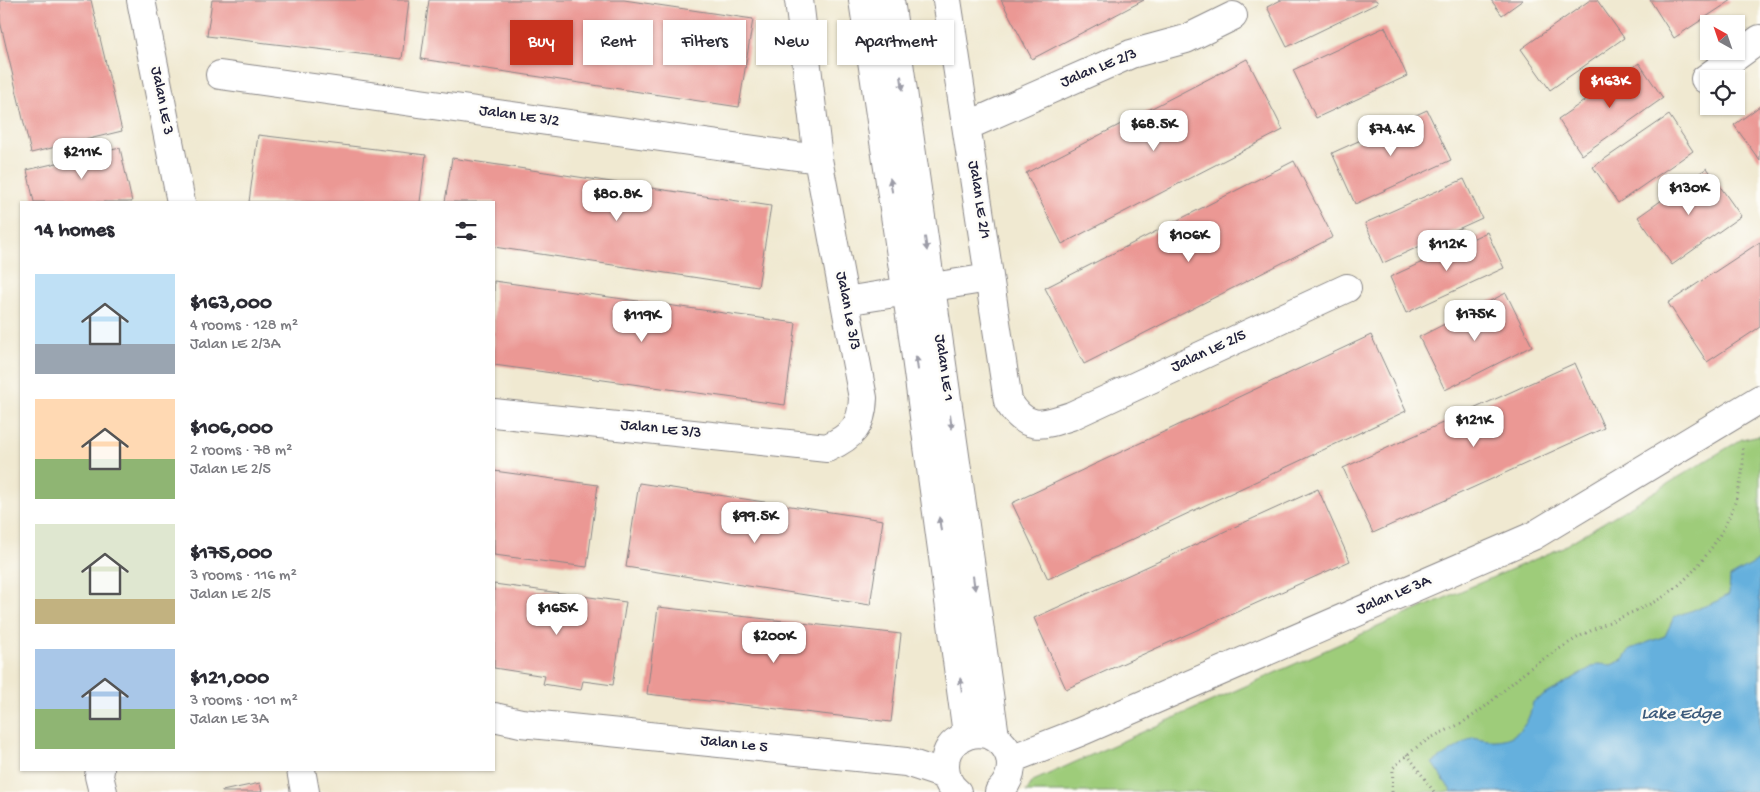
<!DOCTYPE html>
<meta charset="utf-8">
<style>
body{margin:0;font-family:"Gochi Hand",sans-serif;background:#f2f2f3;color:#2b2b33;height:100vh;display:flex;flex-direction:column;font-size:19px;white-space:nowrap}
*{box-sizing:border-box;margin:0}
p{font-size:16px;color:#7c7c81}
.icon{flex:none;width:28px;height:28px;fill:none;stroke:currentColor;stroke-width:2;stroke-linecap:round;stroke-linejoin:round}
.map{position:relative;flex:1;overflow:hidden}
.side{position:absolute;left:20px;top:201px;width:475px;height:570px;display:flex;flex-direction:column;background:#fff;border-radius:0px;box-shadow:0 1px 4px #0004}
.side>*{flex:none}
.guide{position:absolute;left:510px;top:20px;width:475px;height:45px;display:flex;gap:10px}
.needle{width:32px;rotate:320deg}
.buttons{position:absolute;left:1700px;top:15px;display:grid;gap:10px}
.buttons a{display:grid;place-items:center;width:45px;height:45px;border-radius:0px;background:#fff;box-shadow:0 1px 4px #0004;font-size:25px}
.price{position:absolute;translate:-50% -42px;padding:0 11px;border-radius:10px;background:#fff;color:#222;font-size:16px;line-height:32px;filter:drop-shadow(0 1px 2px #0008)}
.price::after{content:'';position:absolute;left:50%;top:30px;width:15px;height:11px;margin-left:-8px;background:inherit;clip-path:polygon(0 0,100% 0,50% 100%)}
.price.current{background:#c8321e;color:#fff}
ul{padding:0;list-style:none}
li{display:flex;align-items:center;gap:15px;height:125px;padding:0 15px}
li span{display:grid;place-items:center;flex:none;width:140px;height:100px;border-radius:0px;color:#555}
li>.icon{margin-inline-start:auto}
span .icon{width:60px;height:60px;fill:#fffc;stroke-width:1}
li b{font-size:21px}
h2{display:flex;justify-content:space-between;align-items:center;height:60px;padding:0 15px;font-size:21px}
.pill{padding:0 18px;border-radius:0px;background:#fff;box-shadow:0 1px 4px #0004;font-size:18px;line-height:45px}
.pill.current{background:#c8321e;color:#fff}
.map>svg:first-child{display:block}
</style>
<div class="map">
<svg width="1760" height="792" viewBox="0 0 1760 792">
<rect width="100%" height="100%" fill="#fdfcf7"/>
<filter id="ink" filterUnits="userSpaceOnUse"><feTurbulence type="fractalNoise" baseFrequency=".02" numOctaves="2"/><feDisplacementMap in="SourceGraphic" scale="10" xChannelSelector="R" yChannelSelector="G"/><feConvolveMatrix kernelMatrix="1 2 1 2 8 2 1 2 1" color-interpolation-filters="sRGB"/></filter>
<filter id="wash" filterUnits="userSpaceOnUse"><feTurbulence type="fractalNoise" baseFrequency=".0096" numOctaves="4" result="noise"/><feDisplacementMap in="SourceGraphic" scale="20" xChannelSelector="R" yChannelSelector="G"/><feGaussianBlur stdDeviation="1.12" result="paint"/><feColorMatrix in="noise" values="0 0 0 0 0 0 0 0 0 0 0 0 0 0 0 0 0 1.4 0 .05"/><feComposite in="paint" operator="in"/></filter>
<g filter="url(#wash)">
<rect width="100%" height="100%" fill="#f0e9d1"/>
<path fill="#9ecc7a" stroke="#60775a" d="M1760 435V792H1026L1033 781 1382 625 1561 548 1742 439Z"/>
<path fill="#65b0dd" stroke="#44698c" d="M1760 560V792H1452L1432 763 1473 737C1505 746 1527 736 1533 702L1597 664 1611 665 1623 660 1630 649 1665 636 1674 617C1693 609 1712 606 1729 594L1730 577Z"/>
<g id="blocks">
<path fill="#eb9894" d="M0 0H91L122 131 31 153 0 21Z
M212 0H409L402 59 207 36Z
M429 0H624L753 19 739 107 421 59Z
M1001 0H1144L1032 59Z
M1281 0H1376L1378 3 1287 47 1267 7Z
M1491 0H1523L1502 15Z
M1590 0H1597L1624 38 1550 90 1521 49Z
M1650 0H1732L1674 38Z
M1385 27 1407 76 1316 118 1293 70Z
M1247 59 1283 130 1062 244 1026 173Z
M1639 63 1663 98 1582 155 1558 119Z
M1760 106V161L1734 125Z
M1427 110 1451 160 1355 204 1332 153Z
M1669 115 1693 151 1618 203 1593 167Z
M258 135 426 155 420 202H249Z
M120 148 132 202H34L27 170Z
M452 158 771 206 758 287 494 247V202H445Z
M1294 161 1333 237 1084 364 1045 288Z
M1707 168 1741 216 1672 265 1638 217Z
M1464 179 1482 218 1383 263 1365 223Z
M1487 232 1504 268 1406 313 1390 277Z
M1760 242V327L1707 362 1668 303Z
M494 281 796 323 785 405 494 365Z
M1506 293 1532 346 1445 390 1419 337Z
M1371 335 1406 411 1048 579 1012 503Z
M1575 363 1604 428 1373 533 1343 468Z
M494 471 598 485 587 567 494 555Z
M639 483 883 520 870 605 626 567Z
M1318 489 1350 561 1066 689 1034 618Z
M494 584 626 602 613 685 583 681 581 690 543 684 545 676 494 668Z
M658 607 901 634 891 722 647 694Z
M260 783 262 792H222V791Z"/>
</g>
</g>
<g filter="url(#ink)">
<use href="#blocks" fill-opacity="0" stroke="#898686" stroke-width="1"/>
<g fill="none" stroke-linecap="round" stroke-linejoin="round">
<defs>
<path id="minor" d="M141 0 181 202
M863 0 914 343 967 734
M890 0 995 736
M947 0 1008 401C1026 431 1041 426 1071 416L1347 288
M220 75 818 159
M1705 79 1760 39
M967 126 1131 54 1186 39 1233 16
M845 301 989 278
M494 413 827 448C853 436 862 426 863 398L818 159 799 0
M494 717 521 723 906 762 945 775
M1011 759 1080 732 1533 536 1760 399
M100 770 99 776 103 792
M301 770 305 792
M957 792C949 786 945 776 945 765 945 755 949 745 958 740 995 716 1030 762 999 792"/>
</defs>
<use href="#minor" stroke="#898686" stroke-width="30"/>
<path stroke="#898686" stroke-width="3" stroke-dasharray="1 4" stroke-linecap="butt" d="M1407 754 1434 792
M1392 792 1393 768C1404 757 1417 746 1431 738 1443 731 1457 727 1468 719 1496 701 1517 675 1545 658 1561 648 1577 637 1594 629 1617 618 1644 609 1666 595 1708 566 1750 499 1742 446"/>
<use href="#minor" stroke="#fff" stroke-width="28"/>
</g>
<defs><path id="oneway-solid" d="M-6-.8H1V-3.2L6.5 0L1 3.2V.8H-6Z" transform="scale(1.25)"/></defs>
<g fill="#9c9ca7">
<use href="#oneway-solid" transform="translate(902 83) rotate(82)"/>
<use href="#oneway-solid" transform="translate(891 185) rotate(-99)"/>
<use href="#oneway-solid" transform="translate(926 244) rotate(82)"/>
<use href="#oneway-solid" transform="translate(917 363) rotate(-98)"/>
<use href="#oneway-solid" transform="translate(951 422) rotate(82)"/>
<use href="#oneway-solid" transform="translate(940 524) rotate(-98)"/>
<use href="#oneway-solid" transform="translate(974 583) rotate(82)"/>
<use href="#oneway-solid" transform="translate(961 685) rotate(-97)"/>
</g>
</g>
<g text-anchor="middle" dominant-baseline="central" stroke-width="5" stroke-linejoin="round" paint-order="stroke">
<g font-size="16" fill="#22223b" stroke="#fdfcf7">
<text transform="translate(1099 69) rotate(-22)">Jalan LE 2/3</text>
<text transform="translate(161 101) rotate(79)">Jalan LE 3</text>
<text transform="translate(519 117) rotate(8)">Jalan LE 3/2</text>
<text transform="translate(978 200) rotate(81)">Jalan LE 2/1</text>
<text transform="translate(847 311) rotate(79)">Jalan Le 3/3</text>
<text transform="translate(1209 352) rotate(-25)">Jalan LE 2/5</text>
<text transform="translate(943 368) rotate(82)">Jalan LE 1</text>
<text transform="translate(661 430) rotate(6)">Jalan LE 3/3</text>
<text transform="translate(1394 596) rotate(-23)">Jalan LE 3A</text>
<text transform="translate(734 745) rotate(6)">Jalan Le 5</text>
</g>
<g font-size="18" font-style="italic" fill="#3d5b7c" stroke="#fdfcf7">
<text x="1681" y="714">Lake Edge</text>
</g>
</g>
</svg>
<div class="buttons">
<a><svg class="needle" viewBox="-14 -14 28 28"><path d="M0-13l5 13h-10z" fill="#e53935"/><path d="M0 13l5-13h-10z" fill="#7c7c81"/></svg></a>
<a><svg class="icon" aria-label="locate" viewBox="0 0 24 24"><circle cx="12" cy="12" r="6"/><path d="M12 2v4M12 18v4M2 12h4M18 12h4"/></svg></a>
</div>
<b class="price current" style="left:1610px;top:109px">$163K</b>
<b class="price" style="left:1154px;top:152px">$68.5K</b>
<b class="price" style="left:1391px;top:157px">$74.4K</b>
<b class="price" style="left:82px;top:180px">$211K</b>
<b class="price" style="left:1689px;top:216px">$130K</b>
<b class="price" style="left:617px;top:222px">$80.8K</b>
<b class="price" style="left:1189px;top:263px">$106K</b>
<b class="price" style="left:1447px;top:272px">$112K</b>
<b class="price" style="left:1475px;top:342px">$175K</b>
<b class="price" style="left:642px;top:343px">$119K</b>
<b class="price" style="left:1474px;top:448px">$121K</b>
<b class="price" style="left:755px;top:544px">$99.5K</b>
<b class="price" style="left:557px;top:636px">$165K</b>
<b class="price" style="left:774px;top:664px">$200K</b>
<div class="guide">
<a class="pill current">Buy</a>
<a class="pill">Rent</a>
<a class="pill">Filters</a>
<a class="pill">New</a>
<a class="pill">Apartment</a>
</div>
<section class="side">
<h2>14 homes<svg class="icon" aria-label="filters" viewBox="0 0 24 24"><path d="M4 7h16M4 17h16"/><circle cx="9" cy="7" r="2"/><circle cx="15" cy="17" r="2"/></svg></h2>
<ul>
<li><span style="background:linear-gradient(#bfe0f5 70%,#9aa5b1 0)"><svg class="icon" aria-label="home" viewBox="0 0 24 24"><path d="M3 11l9-7 9 7M6 9v11h12V9"/></svg></span><div><b>$163,000</b><p>4 rooms · 128 m²</p><p>Jalan LE 2/3A</p></div></li>
<li><span style="background:linear-gradient(#ffd9b3 60%,#8fb573 0)"><svg class="icon" aria-label="home" viewBox="0 0 24 24"><path d="M3 11l9-7 9 7M6 9v11h12V9"/></svg></span><div><b>$106,000</b><p>2 rooms · 78 m²</p><p>Jalan LE 2/5</p></div></li>
<li><span style="background:linear-gradient(#dfe7d0 75%,#c2b280 0)"><svg class="icon" aria-label="home" viewBox="0 0 24 24"><path d="M3 11l9-7 9 7M6 9v11h12V9"/></svg></span><div><b>$175,000</b><p>3 rooms · 116 m²</p><p>Jalan LE 2/5</p></div></li>
<li><span style="background:linear-gradient(#a9c7e8 60%,#8fb573 0)"><svg class="icon" aria-label="home" viewBox="0 0 24 24"><path d="M3 11l9-7 9 7M6 9v11h12V9"/></svg></span><div><b>$121,000</b><p>3 rooms · 101 m²</p><p>Jalan LE 3A</p></div></li>
</ul>
</section>
</div>
